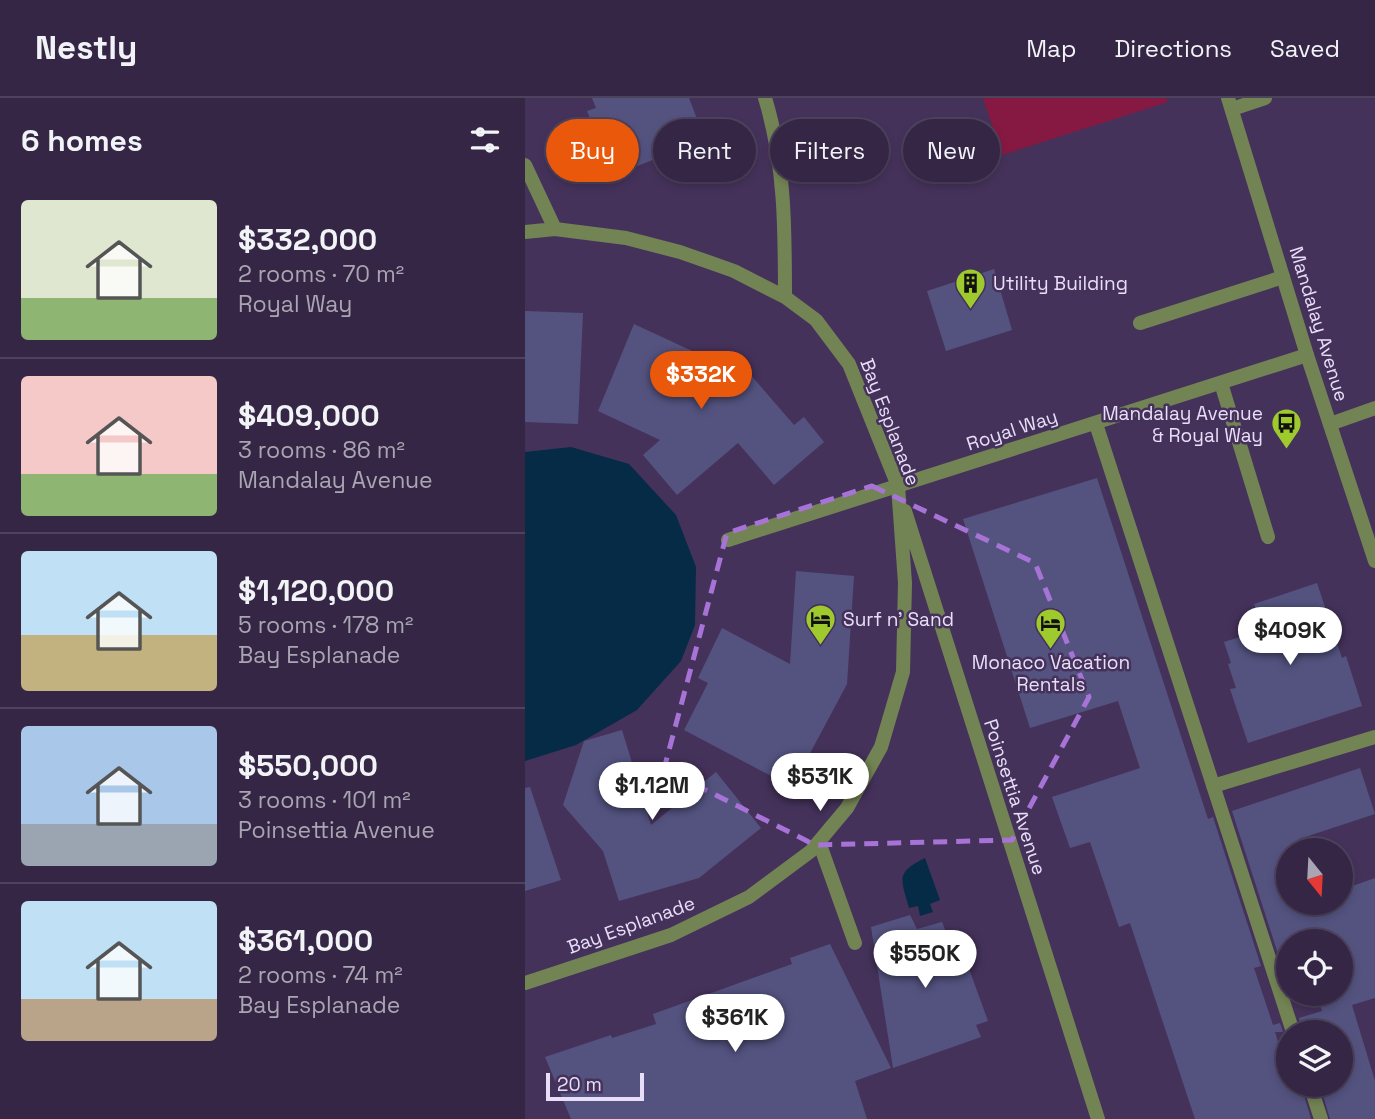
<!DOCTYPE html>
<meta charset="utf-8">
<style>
body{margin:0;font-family:"Space Grotesk",sans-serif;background:#3f324f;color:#f1f3f6;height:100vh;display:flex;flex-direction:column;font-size:26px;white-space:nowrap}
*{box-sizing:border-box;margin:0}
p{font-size:23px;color:#a9a5b2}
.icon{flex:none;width:38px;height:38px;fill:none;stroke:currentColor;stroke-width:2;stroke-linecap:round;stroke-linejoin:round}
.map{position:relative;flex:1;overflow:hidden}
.side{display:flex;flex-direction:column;background:#342644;width:525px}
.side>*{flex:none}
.hud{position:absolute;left:21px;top:21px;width:665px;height:63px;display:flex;gap:14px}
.needle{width:46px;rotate:162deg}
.controls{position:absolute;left:751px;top:740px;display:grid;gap:14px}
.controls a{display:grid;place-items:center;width:77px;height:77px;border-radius:50%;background:#342644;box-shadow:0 4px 10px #0003,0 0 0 2px #4e435d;font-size:35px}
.scale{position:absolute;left:21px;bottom:18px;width:98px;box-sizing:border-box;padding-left:7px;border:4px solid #e9def8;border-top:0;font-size:19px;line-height:24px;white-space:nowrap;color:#e9def8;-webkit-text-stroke:5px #45325b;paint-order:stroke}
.price{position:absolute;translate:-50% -60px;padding:0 16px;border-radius:24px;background:#fff;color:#222;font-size:23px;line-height:46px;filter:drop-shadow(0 2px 4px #0008)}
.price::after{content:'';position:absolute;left:50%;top:42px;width:21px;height:16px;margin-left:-10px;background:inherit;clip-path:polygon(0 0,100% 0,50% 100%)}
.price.active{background:#ea580c;color:#fff}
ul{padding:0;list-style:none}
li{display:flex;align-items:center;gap:21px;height:175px;padding:0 21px}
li+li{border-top:2px solid #4e435d}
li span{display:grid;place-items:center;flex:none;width:196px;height:140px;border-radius:7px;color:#555}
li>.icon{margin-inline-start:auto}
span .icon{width:84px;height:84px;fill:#fffc;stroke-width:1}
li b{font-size:30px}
h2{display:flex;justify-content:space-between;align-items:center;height:84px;padding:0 21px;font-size:30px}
.pill{padding:0 24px;border-radius:32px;background:#342644;box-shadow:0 4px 10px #0003,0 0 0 2px #4e435d;font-size:24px;line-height:63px}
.pill.active{background:#ea580c;color:#fff}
header{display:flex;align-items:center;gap:42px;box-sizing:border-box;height:98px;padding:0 35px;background:#342644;border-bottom:2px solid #4e435d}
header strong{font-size:33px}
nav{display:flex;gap:38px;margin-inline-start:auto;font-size:24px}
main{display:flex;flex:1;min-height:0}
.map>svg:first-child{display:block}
</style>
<header>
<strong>Nestly</strong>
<nav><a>Map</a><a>Directions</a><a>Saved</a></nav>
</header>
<main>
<section class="side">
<h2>6 homes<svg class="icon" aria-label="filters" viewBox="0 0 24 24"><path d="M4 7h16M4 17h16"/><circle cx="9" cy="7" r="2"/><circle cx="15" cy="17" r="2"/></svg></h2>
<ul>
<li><span style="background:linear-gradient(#dfe7d0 70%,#8fb573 0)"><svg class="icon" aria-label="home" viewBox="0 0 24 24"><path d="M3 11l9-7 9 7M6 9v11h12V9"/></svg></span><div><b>$332,000</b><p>2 rooms · 70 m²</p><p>Royal Way</p></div></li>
<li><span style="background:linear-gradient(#f6c9c9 70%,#8fb573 0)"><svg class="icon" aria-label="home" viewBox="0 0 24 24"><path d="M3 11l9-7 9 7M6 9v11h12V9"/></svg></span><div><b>$409,000</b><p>3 rooms · 86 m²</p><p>Mandalay Avenue</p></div></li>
<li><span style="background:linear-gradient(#bfe0f5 60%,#c2b280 0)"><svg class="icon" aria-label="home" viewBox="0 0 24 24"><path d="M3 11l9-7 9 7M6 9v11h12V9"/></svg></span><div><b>$1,120,000</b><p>5 rooms · 178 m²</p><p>Bay Esplanade</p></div></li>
<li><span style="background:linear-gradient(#a9c7e8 70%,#9aa5b1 0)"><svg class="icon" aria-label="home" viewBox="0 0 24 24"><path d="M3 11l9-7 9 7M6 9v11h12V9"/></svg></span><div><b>$550,000</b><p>3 rooms · 101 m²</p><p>Poinsettia Avenue</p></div></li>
<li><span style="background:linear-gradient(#bfe0f5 70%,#b9a48a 0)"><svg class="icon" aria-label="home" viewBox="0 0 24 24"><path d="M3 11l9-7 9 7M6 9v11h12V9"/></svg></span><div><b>$361,000</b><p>2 rooms · 74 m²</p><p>Bay Esplanade</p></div></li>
</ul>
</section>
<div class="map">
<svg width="850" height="1021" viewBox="0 0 850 1021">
<rect width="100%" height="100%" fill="#45325b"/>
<path fill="#861942" d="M458 0H641L643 4 477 57Z"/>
<path fill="#052b46" d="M46 349 104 366 151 417 171 469 170 527 156 563 112 612 51 647 0 663V354Z
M400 760 415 802 405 806 408 814 395 818 393 808 384 810C376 780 370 775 400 760Z"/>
<path fill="#545380" d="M67 0H164L177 34 173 35 176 43 92 76 89 68 84 69 62 13 71 10Z
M469 171 487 232 421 253 402 193Z
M0 213 58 215 53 326 0 324Z
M109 226 193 265 206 254 269 327 279 319 299 344 249 387 213 345 152 397 118 357 135 342 73 313Z
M572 380 683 721 688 719 736 868 729 870 748 927 755 925 758 934H750L763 976V987H776L786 1021H670L605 825 594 829 565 744 545 750 527 699 615 670 593 603 505 630 438 421Z
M271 473 329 478 322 586 267 689 159 632 183 585 173 580 197 530 265 566Z
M792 485 817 560 821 558 837 608 723 645 705 591 711 590 703 566 706 565 699 544 737 532 729 506Z
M97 632 126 727 191 674 236 730 174 780 94 803 78 753 38 707 59 643Z
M835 670 850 716 774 741 778 752H763V805H816V792L850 780V900L827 907 850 983V1021H805L795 987H816V934H777L774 920 797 913 792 896H816V844H763V859L755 862 707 713Z
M5 689 36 782 0 793V690Z
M385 817 392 831 417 824 427 849 435 846 463 923 451 927 456 939 368 970 346 829Z
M305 846 366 970 330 983 342 1021H46L20 959 86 937 87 940 131 926 128 916 267 866 265 860Z"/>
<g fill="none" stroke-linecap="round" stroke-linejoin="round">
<path stroke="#738454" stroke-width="14" d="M615 225 758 179
M696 285 743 439
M571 326 768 934
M688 688 850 639
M294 744 330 845
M785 987 796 1021"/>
<path stroke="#738454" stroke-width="14" d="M240 0C260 65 260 132 260 199
M707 11 740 0
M0 67 30 131
M0 134 30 131 101 140 155 154 209 173 260 199 291 222 324 266 373 388 380 485 378 574 356 649 322 710 286 753 224 799 146 837 0 885
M805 326 850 310
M380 413 573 1021
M203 442 782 257"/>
<path stroke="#738454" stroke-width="14" d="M703 0 782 257 850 463"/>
</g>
<path fill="none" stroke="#a773d6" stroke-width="5" stroke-dasharray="14 9" stroke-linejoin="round" d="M347 388 510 465 564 599 487 742 290 747 139 671 202 435Z"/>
<defs>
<symbol id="building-pin" viewBox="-11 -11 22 30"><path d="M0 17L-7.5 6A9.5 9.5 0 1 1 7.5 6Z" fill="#9fca2d" stroke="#45325b"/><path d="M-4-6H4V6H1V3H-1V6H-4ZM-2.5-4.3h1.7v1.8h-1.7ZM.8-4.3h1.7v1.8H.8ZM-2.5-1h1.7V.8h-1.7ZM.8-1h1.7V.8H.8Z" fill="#111"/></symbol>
<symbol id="bus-pin" viewBox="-11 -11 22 30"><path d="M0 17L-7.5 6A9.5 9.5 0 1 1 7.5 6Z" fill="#9fca2d" stroke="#45325b"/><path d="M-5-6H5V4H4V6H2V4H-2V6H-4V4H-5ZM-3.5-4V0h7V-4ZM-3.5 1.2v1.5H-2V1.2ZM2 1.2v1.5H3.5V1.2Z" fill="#111"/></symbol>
<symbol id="hotel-pin" viewBox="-11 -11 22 30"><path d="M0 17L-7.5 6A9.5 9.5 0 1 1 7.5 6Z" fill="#9fca2d" stroke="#45325b"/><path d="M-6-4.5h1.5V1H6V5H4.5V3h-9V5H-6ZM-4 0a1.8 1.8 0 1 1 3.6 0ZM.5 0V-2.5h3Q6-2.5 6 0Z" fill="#111"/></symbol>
</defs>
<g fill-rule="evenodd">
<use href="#building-pin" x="428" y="168" width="35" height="47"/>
<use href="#bus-pin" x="744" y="308" width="35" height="47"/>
<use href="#hotel-pin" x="278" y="504" width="35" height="47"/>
<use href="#hotel-pin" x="508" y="508" width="35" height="47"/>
</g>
<g text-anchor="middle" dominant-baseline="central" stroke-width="5" stroke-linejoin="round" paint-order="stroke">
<g font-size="19" fill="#e9def8" stroke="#45325b" text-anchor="start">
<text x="468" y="185">Utility Building</text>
<text x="738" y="315" text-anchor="end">Mandalay Avenue<tspan x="738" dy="22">&amp; Royal Way</tspan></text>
<text x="318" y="521">Surf n' Sand</text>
<text x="526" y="564" text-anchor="middle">Monaco Vacation<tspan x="526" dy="22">Rentals</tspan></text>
</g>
<g font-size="19" fill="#e9def8" stroke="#45325b">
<text transform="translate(794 226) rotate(73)">Mandalay Avenue</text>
<text transform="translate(365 324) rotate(69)">Bay Esplanade</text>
<text transform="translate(487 332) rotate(-18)">Royal Way</text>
<text transform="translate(490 699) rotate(72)">Poinsettia Avenue</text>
<text transform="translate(106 827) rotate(-20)">Bay Esplanade</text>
</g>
</g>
</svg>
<div class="controls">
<a><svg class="needle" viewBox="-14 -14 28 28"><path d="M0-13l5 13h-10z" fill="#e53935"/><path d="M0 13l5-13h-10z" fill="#a9a5b2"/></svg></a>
<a><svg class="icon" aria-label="locate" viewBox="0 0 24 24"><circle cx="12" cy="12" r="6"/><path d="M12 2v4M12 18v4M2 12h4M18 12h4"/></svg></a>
<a><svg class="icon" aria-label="layers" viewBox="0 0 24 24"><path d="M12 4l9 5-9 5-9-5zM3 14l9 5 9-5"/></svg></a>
</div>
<div class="scale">20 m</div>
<b class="price active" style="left:176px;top:313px">$332K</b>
<b class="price" style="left:765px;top:569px">$409K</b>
<b class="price" style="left:295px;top:715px">$531K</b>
<b class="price" style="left:127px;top:724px">$1.12M</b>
<b class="price" style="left:400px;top:892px">$550K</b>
<b class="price" style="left:210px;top:956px">$361K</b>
<div class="hud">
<a class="pill active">Buy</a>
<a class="pill">Rent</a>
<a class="pill">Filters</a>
<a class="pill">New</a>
</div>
</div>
</main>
